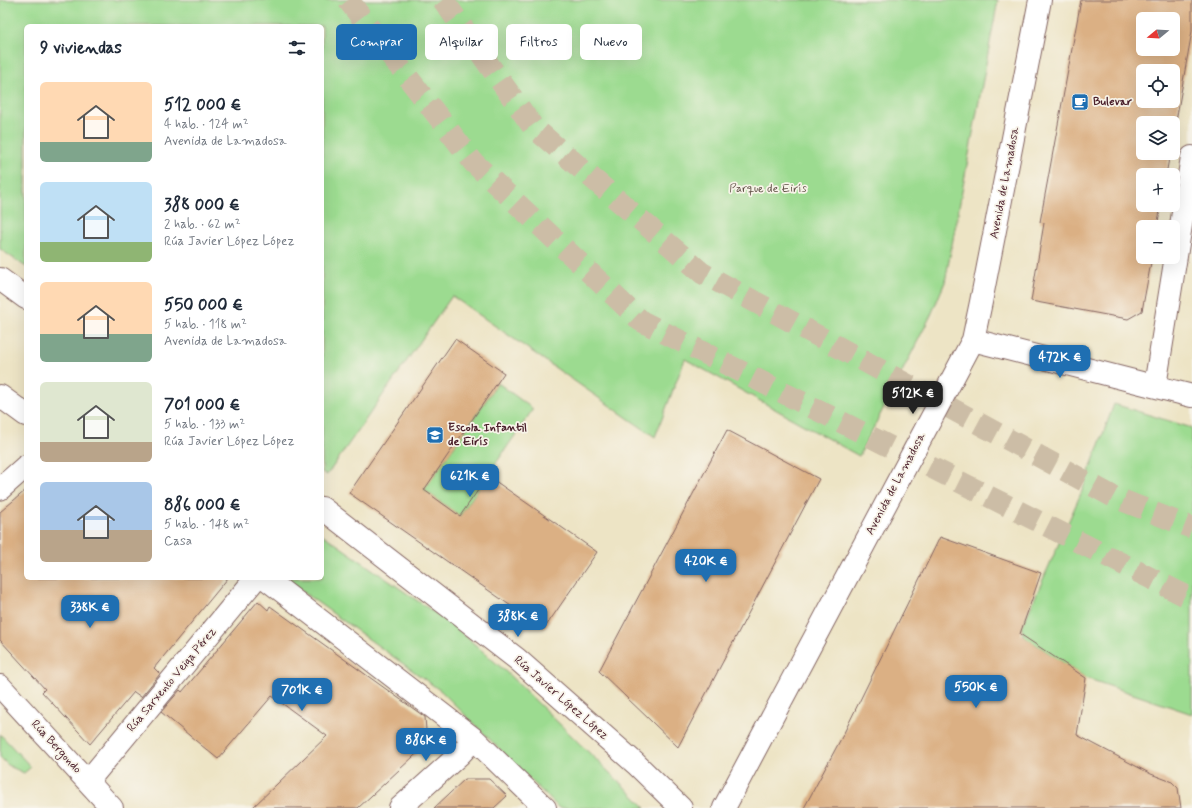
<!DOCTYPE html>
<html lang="es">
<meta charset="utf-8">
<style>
body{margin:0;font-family:Mynerve,sans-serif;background:#f6f6f7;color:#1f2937;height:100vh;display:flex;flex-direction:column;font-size:15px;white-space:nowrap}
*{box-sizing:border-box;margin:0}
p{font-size:13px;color:#747a83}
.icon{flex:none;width:22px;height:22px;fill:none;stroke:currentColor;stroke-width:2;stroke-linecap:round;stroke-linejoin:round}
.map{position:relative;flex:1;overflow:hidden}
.drawer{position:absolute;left:24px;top:24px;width:300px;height:556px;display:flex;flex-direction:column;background:#fff;border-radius:6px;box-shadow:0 4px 16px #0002}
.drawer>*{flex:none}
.hud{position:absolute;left:336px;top:24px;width:380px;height:36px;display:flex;gap:8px}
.needle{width:26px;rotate:252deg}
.controls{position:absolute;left:1136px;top:12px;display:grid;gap:8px}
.controls a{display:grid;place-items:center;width:44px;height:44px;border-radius:6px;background:#fff;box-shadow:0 4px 16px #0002;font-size:20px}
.price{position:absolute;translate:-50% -34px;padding:0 9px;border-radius:8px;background:#1f6fb2;color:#fff;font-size:13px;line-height:26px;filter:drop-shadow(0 1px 2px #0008)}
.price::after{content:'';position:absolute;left:50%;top:24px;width:12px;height:9px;margin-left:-6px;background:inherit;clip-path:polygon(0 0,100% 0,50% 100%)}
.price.current{background:#222;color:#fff}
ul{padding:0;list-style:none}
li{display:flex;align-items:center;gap:12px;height:100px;padding:0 16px}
li span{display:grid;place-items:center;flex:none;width:112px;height:80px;border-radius:6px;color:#555}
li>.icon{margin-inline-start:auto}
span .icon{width:48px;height:48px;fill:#fffc;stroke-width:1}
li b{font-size:17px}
h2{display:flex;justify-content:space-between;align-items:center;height:48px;padding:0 16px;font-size:17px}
.chip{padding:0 14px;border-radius:6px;background:#fff;box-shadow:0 4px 16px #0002;font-size:14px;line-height:36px}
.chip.current{background:#1f6fb2;color:#fff}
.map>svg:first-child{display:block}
</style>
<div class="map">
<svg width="1192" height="808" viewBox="0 0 1192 808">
<rect width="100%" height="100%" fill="#f7f3e8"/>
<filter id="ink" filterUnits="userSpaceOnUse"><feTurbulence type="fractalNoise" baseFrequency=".025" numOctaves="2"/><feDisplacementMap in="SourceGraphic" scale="8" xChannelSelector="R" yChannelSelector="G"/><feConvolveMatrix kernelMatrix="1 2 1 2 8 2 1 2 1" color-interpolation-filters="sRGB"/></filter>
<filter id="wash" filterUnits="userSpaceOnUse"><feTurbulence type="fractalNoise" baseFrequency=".012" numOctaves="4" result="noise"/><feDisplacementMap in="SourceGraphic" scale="16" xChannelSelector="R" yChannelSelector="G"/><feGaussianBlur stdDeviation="0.9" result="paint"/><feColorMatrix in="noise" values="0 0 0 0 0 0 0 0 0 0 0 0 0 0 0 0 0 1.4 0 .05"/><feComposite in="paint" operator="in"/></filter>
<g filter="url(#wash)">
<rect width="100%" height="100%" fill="#ede4c5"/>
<path fill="#9cdb90" stroke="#737d5e" d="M0 0H998L945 282 931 315 859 456 685 359 655 437 452 296 327 475 322 472V26H26V267L0 249Z
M498 383 533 409 460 516 424 490Z
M1114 404 1192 428V714L1086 678 1023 636 1022 627 1082 491Z
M322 534 455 627 503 669 646 808H559L441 691 285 579V578H322Z
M0 734 31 767 24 773 9 766 0 757Z"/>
<g id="blocks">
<path fill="#dbb084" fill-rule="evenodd" d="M1081 0H1192V31L1173 138V123H1143V153H1170L1166 175H1143V205H1161L1157 227H1143V257H1152L1142 311 1128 319 1031 301 1044 223 1040 222ZM1143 19H1173V49H1143ZM1143 71H1173V101H1143Z
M455 339 504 373 424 490 460 516 488 476 597 552 544 629 349 493Z
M727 430 819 479 678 747 599 671Z
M26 490V578H228L154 668 160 674 141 697 134 692 90 744 42 692 45 689 0 640V512Z
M940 537 1041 573 1020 634 1086 678 1077 735 1151 774 1172 782 1178 788 1181 808H804L843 735Z
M258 601 268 610 270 606 425 717 427 744 358 808H252L327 736 272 696 218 759 161 712 180 690 182 692Z
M465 779H489L507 796 494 808H434Z"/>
</g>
</g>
<g filter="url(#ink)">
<use href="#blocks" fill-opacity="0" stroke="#836461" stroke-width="1"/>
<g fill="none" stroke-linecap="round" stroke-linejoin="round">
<path stroke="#ccbda6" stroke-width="22" stroke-dasharray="22 11" stroke-linecap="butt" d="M348 0 474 163 641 321 1192 599
M443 0 533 127 702 273 1114 497 1192 528"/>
<defs>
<path id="minor" d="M0 279 26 298
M973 340 1192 396
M1155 386 1192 157
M0 396 26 415
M0 489 26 466
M322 508 517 659 636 764 681 808
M265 578 474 739 545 808
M0 686 112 808
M88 781 256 578
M400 808 460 754 474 739
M724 808 973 340 981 302 1040 0"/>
</defs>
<use href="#minor" stroke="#836461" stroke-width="24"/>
<use href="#minor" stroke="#fff" stroke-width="22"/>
</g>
</g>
<defs>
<symbol id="cafe-square" viewBox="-11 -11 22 22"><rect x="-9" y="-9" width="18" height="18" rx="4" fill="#1f6fb2" stroke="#f7f3e8"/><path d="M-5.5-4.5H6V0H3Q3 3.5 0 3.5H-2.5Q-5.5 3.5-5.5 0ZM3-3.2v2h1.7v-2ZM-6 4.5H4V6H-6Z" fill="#fff"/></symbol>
<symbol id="school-square" viewBox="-11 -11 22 22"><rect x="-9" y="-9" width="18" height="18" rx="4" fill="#1f6fb2" stroke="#f7f3e8"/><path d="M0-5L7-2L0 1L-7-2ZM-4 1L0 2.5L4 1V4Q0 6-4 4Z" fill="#fff"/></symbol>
</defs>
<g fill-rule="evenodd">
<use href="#cafe-square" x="1070" y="92" width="20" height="20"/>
<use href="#school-square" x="425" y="425" width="20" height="20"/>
</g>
<g text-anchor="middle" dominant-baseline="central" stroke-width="3.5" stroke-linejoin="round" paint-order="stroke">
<g font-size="12" font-weight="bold" fill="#4a1f2b" stroke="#f7f3e8" text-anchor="start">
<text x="1093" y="102">Bulevar</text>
<text x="448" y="428">Escola Infantil<tspan x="448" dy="14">de Eirís</tspan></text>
</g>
<g font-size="12" fill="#4a1f2b" stroke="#f7f3e8">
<text transform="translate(1005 183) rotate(-79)">Avenida de Lamadosa</text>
<text transform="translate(896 484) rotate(-62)">Avenida de Lamadosa</text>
<text transform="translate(172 680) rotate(-50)">Rúa Sarxento Veiga Pérez</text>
<text transform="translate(561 698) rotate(41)">Rúa Javier López López</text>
<text transform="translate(56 747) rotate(47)">Rúa Bergondo</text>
</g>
<g font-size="12" fill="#5e4e44" stroke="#f7f3e8">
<text x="768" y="189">Parque de Eirís</text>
</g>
</g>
</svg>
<div class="controls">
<a><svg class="needle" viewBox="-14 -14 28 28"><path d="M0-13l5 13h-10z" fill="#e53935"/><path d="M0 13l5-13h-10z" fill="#747a83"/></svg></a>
<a><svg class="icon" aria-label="locate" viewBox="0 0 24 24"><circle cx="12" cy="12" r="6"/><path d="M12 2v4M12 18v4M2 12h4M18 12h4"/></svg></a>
<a><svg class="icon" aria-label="layers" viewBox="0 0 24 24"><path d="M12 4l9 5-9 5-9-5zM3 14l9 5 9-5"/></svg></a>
<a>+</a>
<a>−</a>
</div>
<b class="price" style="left:1060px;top:379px">472K €</b>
<b class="price current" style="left:913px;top:415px">512K €</b>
<b class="price" style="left:470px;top:498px">621K €</b>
<b class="price" style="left:706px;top:583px">420K €</b>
<b class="price" style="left:90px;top:629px">338K €</b>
<b class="price" style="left:518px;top:638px">388K €</b>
<b class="price" style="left:976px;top:709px">550K €</b>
<b class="price" style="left:302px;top:712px">701K €</b>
<b class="price" style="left:426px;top:762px">886K €</b>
<div class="hud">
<a class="chip current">Comprar</a>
<a class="chip">Alquilar</a>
<a class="chip">Filtros</a>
<a class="chip">Nuevo</a>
</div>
<section class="drawer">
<h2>9 viviendas<svg class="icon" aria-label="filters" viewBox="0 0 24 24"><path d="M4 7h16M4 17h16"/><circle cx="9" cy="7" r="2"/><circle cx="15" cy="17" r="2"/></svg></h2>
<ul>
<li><span style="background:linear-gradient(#ffd9b3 75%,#7fa58c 0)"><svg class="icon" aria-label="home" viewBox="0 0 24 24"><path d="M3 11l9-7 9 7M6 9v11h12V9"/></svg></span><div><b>512 000 €</b><p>4 hab. · 124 m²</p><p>Avenida de Lamadosa</p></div></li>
<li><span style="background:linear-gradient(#bfe0f5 75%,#8fb573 0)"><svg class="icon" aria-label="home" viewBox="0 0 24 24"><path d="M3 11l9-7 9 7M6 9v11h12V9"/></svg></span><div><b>388 000 €</b><p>2 hab. · 62 m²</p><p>Rúa Javier López López</p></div></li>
<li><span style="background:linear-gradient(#ffd9b3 65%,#7fa58c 0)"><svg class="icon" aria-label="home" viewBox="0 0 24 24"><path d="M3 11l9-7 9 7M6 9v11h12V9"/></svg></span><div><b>550 000 €</b><p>5 hab. · 118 m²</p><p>Avenida de Lamadosa</p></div></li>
<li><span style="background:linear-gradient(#dfe7d0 75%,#b9a48a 0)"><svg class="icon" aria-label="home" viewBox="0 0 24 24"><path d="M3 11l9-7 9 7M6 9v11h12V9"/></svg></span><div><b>701 000 €</b><p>5 hab. · 133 m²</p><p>Rúa Javier López López</p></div></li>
<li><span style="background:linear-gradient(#a9c7e8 60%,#b9a48a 0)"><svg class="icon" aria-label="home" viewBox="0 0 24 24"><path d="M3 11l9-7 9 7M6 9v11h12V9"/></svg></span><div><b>886 000 €</b><p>5 hab. · 148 m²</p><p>Casa</p></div></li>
</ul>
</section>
</div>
